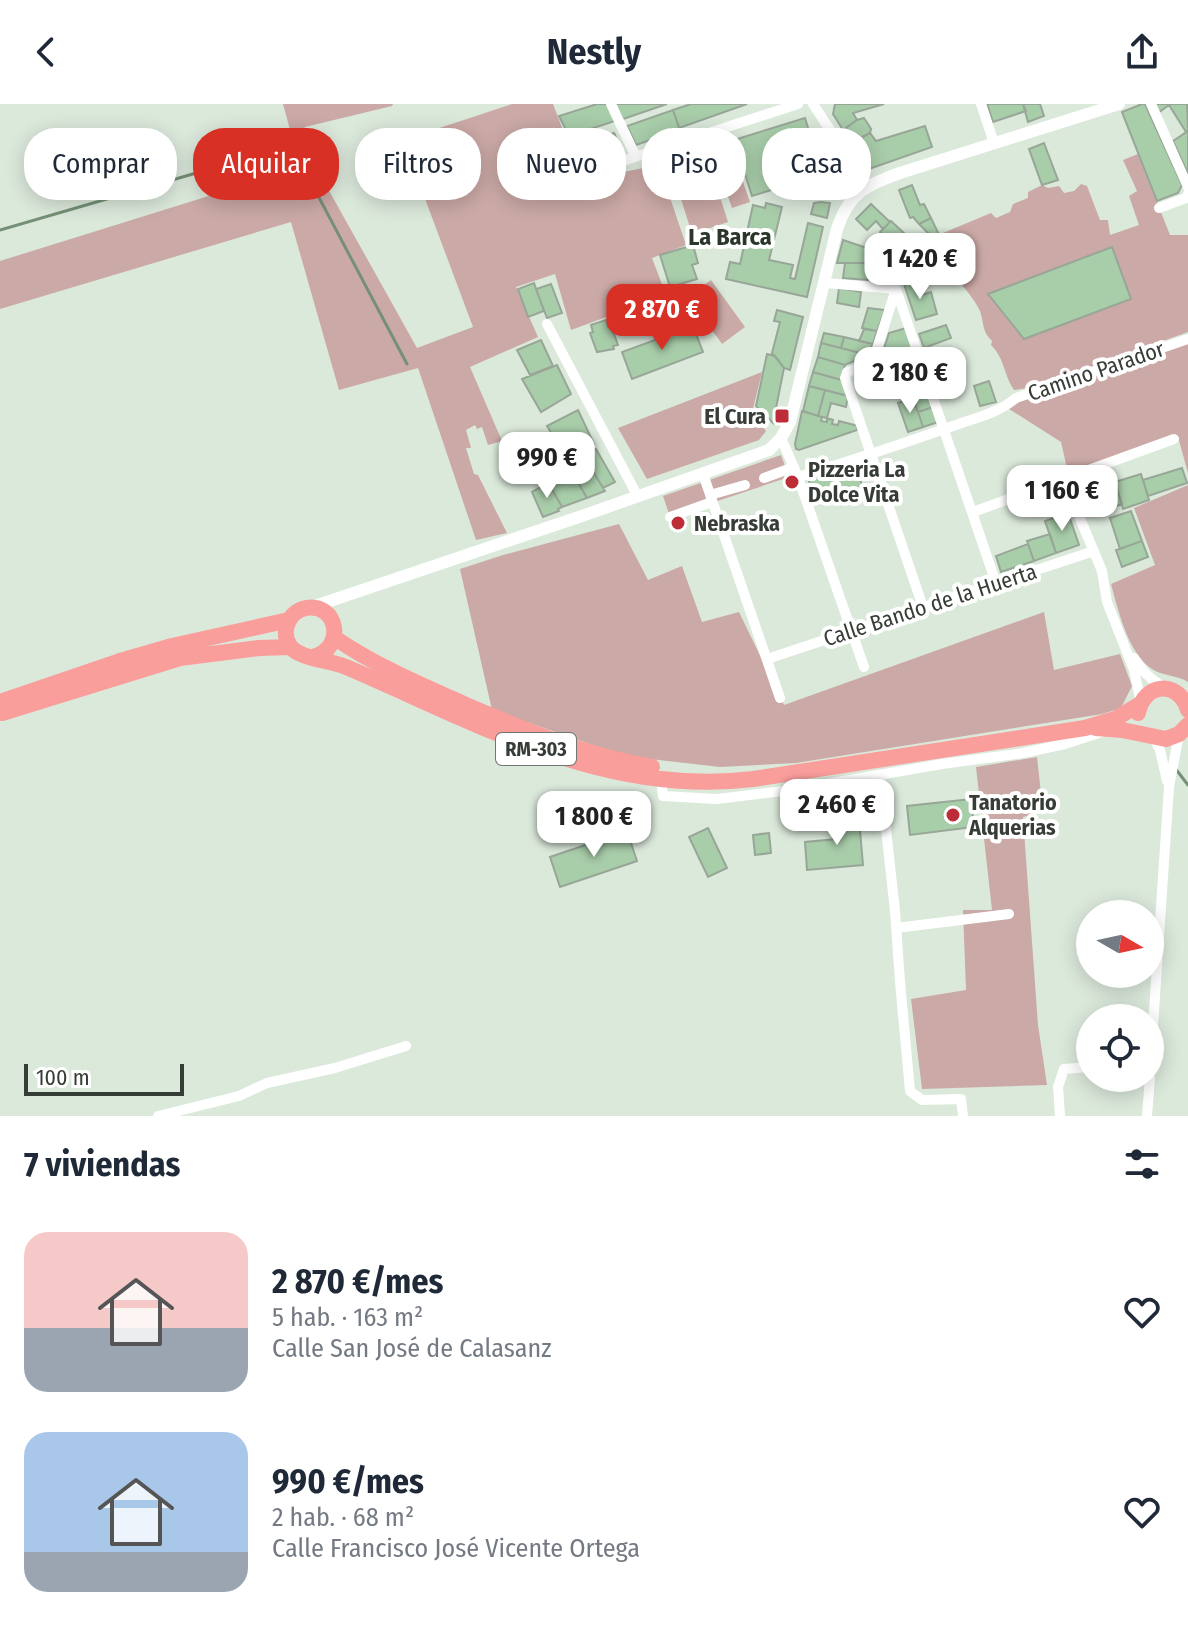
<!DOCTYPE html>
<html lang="es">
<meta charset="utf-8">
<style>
body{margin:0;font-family:"Fira Sans Condensed",sans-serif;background:#f6f6f7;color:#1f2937;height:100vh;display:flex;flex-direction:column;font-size:30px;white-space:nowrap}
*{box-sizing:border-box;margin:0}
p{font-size:26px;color:#747a83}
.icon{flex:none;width:44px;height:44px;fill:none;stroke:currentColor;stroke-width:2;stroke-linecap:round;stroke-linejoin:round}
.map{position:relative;height:1012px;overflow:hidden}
.side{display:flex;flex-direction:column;background:#fff;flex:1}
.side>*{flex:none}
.banner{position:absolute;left:24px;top:24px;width:1140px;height:72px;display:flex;gap:16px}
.needle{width:52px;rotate:99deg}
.buttons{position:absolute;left:1076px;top:796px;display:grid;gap:16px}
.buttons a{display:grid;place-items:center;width:88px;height:88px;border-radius:50%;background:#fff;box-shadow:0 4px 20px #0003;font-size:40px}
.scale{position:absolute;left:24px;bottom:20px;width:160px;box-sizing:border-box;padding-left:8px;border:4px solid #363c36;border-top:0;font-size:22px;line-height:28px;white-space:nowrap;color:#363c36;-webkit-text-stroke:6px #fff;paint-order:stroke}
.price{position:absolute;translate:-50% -68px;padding:0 18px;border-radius:16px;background:#fff;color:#222;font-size:26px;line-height:52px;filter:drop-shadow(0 2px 4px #0008)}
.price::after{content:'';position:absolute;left:50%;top:48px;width:24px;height:18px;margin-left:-12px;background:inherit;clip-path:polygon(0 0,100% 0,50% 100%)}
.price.selected{background:#d93025;color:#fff}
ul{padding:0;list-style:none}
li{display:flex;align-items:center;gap:24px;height:200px;padding:0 24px}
li span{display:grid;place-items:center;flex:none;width:224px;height:160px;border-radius:24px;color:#555}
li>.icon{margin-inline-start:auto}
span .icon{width:96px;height:96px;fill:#fffc;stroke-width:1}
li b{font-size:34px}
h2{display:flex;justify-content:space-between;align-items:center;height:96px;padding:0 24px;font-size:34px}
.chip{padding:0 28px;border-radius:32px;background:#fff;box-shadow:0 4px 20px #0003;font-size:28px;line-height:72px}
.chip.selected{background:#d93025;color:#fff}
header{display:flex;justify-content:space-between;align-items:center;height:104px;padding:0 24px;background:#fff;font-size:36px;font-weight:700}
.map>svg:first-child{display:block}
</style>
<header><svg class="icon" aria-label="back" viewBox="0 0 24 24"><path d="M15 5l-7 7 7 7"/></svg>Nestly<svg class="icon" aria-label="share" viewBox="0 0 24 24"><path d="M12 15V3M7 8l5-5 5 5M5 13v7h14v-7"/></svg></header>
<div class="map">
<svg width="1188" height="1012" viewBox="0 0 1188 1012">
<rect width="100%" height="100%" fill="#dbe9db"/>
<path fill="#cba9a6" d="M283 0H393L392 2 305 23 303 30 292 33Z
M512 0H553L582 76 659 61 686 141 652 154 666 191 571 226 555 170 516 183 538 233 470 263 502 337 488 341 482 323 477 325 475 321 466 326 471 344H466L474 370 478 371 507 429 476 436 418 264 339 286 291 118 0 205V157L305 62 313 58 417 244 473 223 403 36Z
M1138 50 1170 131H1188V228L1035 283 1014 286C1003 269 1005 255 991 241L992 237C982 228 984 219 980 207 972 189 947 165 933 151L940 146 938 141 946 138 943 129 991 109 996 114 1010 108 1013 100 1028 94V88L1042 81 1048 84 1059 82 1064 89 1074 87 1081 80 1087 82 1100 116H1108L1110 131 1139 121 1129 92 1137 87 1123 56Z
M707 52 728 118 692 130 671 63Z
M735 55 750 98 732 104 717 61Z
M711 176 745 223 722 240 688 193Z
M1188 235V369L1178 333 1069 373 1061 338 1006 303 1016 294Z
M762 268 752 309 766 327 759 336 647 375 618 324Z
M781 351 789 373 670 413 663 392Z
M1188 381V578C1177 571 1162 572 1152 565 1128 549 1118 506 1111 480L1155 461 1134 404Z
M619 420 648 476 682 462 702 518 739 508 784 601 1044 508 1054 566 1120 550 1132 582 1121 604 1102 610 796 659 720 663 624 652 492 606 460 465 503 451Z
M1037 653 1043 708 1023 713 1038 921 1047 981 922 985 911 895 966 886 963 806H992L976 663Z"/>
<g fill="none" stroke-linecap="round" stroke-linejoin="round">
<path stroke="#759076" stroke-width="3" d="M0 126 296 40 315 86 407 260
M1175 664 1188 681"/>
</g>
<path fill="#a8cda9" stroke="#98a698" stroke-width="2" d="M597 0H607L615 17 569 32 559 12Z
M615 0H667L623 15Z
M691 0H747L679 24 673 6Z
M835 0H884L853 9 857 16 843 26 833 10Z
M987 0H1023L1026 7 993 18Z
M1023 0H1040L1044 12 1028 18Z
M1142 0H1145L1182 81 1178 89 1157 97 1122 8Z
M1153 0H1187L1188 27 1186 28 1169 1 1158 9Z
M673 6 680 26 636 41 627 22Z
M805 14 822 70 752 92 734 36Z
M864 14 871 25 870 29 862 33 863 37 854 42 843 26 857 16Z
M925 22 932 43 866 66 851 44 863 37 862 33 870 29 876 37Z
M1188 27V70L1173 37Z
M614 29 623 48 583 62 574 42Z
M1044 39 1058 76 1042 81 1029 45Z
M912 81 920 101 924 100 931 114 919 120 913 113 910 114 899 86Z
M821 98 830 99 827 114 811 110 814 99Z
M766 99 782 103 769 156 793 161 790 174 795 175 808 119 823 123 807 193 726 175 730 158 740 160 753 101 765 104Z
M871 100 890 118 883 125 876 117 867 126 856 115Z
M931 114 941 135 936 137 919 120Z
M891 117 906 131 894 143 880 128Z
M843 136 879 148 878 159H837Z
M693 141 698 159 692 161 697 175 670 183 660 151Z
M1112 143 1131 195 1024 235 988 190Z
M892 158 905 160V164L919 165 922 173 904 180 891 178Z
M845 159H869L868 176 843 174Z
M917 175 922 191 931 188 937 210 916 216 904 180Z
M534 179 544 207 528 213 518 185Z
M551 180 562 209 547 214 536 185Z
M839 184 861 188 859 203 837 199Z
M868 204 885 206 877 227 862 224Z
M777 206 803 213 790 266 784 264 772 249 780 218 774 217Z
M606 216 608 223 611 222 618 241 613 242 614 245 597 248 590 229 593 228 591 221Z
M946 221 951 234 924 244 919 230Z
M693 222 703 248 632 275 622 248Z
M906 224 914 248 879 260 889 229Z
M864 225 877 227 873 240 859 237Z
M824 229 844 233 841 244 821 239Z
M844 233 873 240 868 251 841 244Z
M541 236 553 262 530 271 517 246Z
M821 239 841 244 868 251 845 261 818 253Z
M914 248 919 262 895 270 890 256Z
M767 250 775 252 784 264 773 319 756 302Z
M818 253 845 261 841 276 813 268Z
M557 261 571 290 541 308 522 275Z
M919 262 923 275 897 285 892 271Z
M958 263 962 277 939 285 934 270Z
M813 268 842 276 848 292 809 282Z
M923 275 928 289 913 294 909 280Z
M989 277 996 298 980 302 974 282Z
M809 282 825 286 818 312 803 307Z
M825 286 848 292 846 303 831 299 827 314 818 312Z
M928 289 933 303 918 308 913 294Z
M913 294 923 323 908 328 898 299Z
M933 303 938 318 923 323 918 308Z
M578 306 594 340 566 354 547 322Z
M802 307 822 313 821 317 827 318V314L833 316 832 320 838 321 839 317 858 322 857 326 799 346 796 345 795 340Z
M596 345 615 378 603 384 583 351Z
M562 350 587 394 562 403 539 362Z
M855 360 863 384 839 392 836 384 814 392 808 375Z
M1182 364 1187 379 1148 392 1143 376Z
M594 369 605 387 587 394 577 377Z
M1141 370 1149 396 1123 405 1115 378Z
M548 379 562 403 558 405 559 407 543 413 532 388Z
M1116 381 1122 400 1098 408 1092 389Z
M1131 407 1142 437 1120 445 1110 414Z
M1068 409 1079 441 1056 449 1045 417Z
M1050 430 1056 449 1034 457 1027 437Z
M1142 437 1148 453 1122 463 1116 446Z
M1028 440 1034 457 1001 468 996 452Z
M971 695 974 723 910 731 907 702Z
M856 712 859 715 863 761 807 766 805 738 837 735 835 714Z
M708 724 727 764 708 773 689 733Z
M627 727 637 757 560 783 550 753Z
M769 729 771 749 755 751 753 731Z"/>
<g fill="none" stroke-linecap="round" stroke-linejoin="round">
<path stroke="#fff" stroke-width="10" d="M611 0 636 53
M813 0 867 82
M981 0 994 39
M1151 0 1188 83
M586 69 798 0
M1159 104 1186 94 1188 90
M825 179 896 185
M896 185 872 260 847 268 845 274 923 503
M896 185 996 479
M547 220 638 393
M781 334 798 373 864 563
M703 370 780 594
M798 373C850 357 902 340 953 322 975 314 999 309 1016 294L1188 235
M1069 373 1079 412 1102 467 1107 498 1134 566 1141 599
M764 374 794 363
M710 391 745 381
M973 408 1174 335
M670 413 712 398
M1134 554C1143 568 1151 576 1166 584
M767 555 1094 447
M1153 633 1160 646 1167 677
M880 671 895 807 900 878 910 987 922 996 961 995 963 1012
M661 675 663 692 717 695 791 686 942 660 1023 649 1065 640 1105 627
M896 824 1009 810
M1150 967 1169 683 1179 630
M158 1012 239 992 267 979 335 964 406 942
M1060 1012 1058 983 1064 965 1090 963
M1147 1012 1150 974"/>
<path stroke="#fff" stroke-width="12" d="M312 503 579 413 769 346 781 334 790 318 837 125C849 89 866 81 900 69L1119 0"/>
<path stroke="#fa9e9c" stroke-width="16" d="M335 534C376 562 421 581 466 601 527 627 586 652 652 663
M313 553C347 544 337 498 306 504 289 507 280 528 290 542 299 555 330 556 346 563 478 619 603 693 753 675L1085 624 1115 615 1140 600
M0 598 120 557 172 542 289 516
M2 609 180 554 259 544 291 543
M1138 609C1144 578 1179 576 1188 606
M1096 624 1122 626 1166 635 1179 630 1188 621"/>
</g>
<g fill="#bd2d37" stroke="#fff" stroke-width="3">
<rect x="774" y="304" width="16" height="16" rx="4"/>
<circle cx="792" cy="378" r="8"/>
<circle cx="678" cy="419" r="8"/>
<circle cx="953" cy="711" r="8"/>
</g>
<g text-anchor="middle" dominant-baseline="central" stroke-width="8" stroke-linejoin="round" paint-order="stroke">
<rect fill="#fff" stroke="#727672" stroke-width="2" x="496" y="629" width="80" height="32" rx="6"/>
<g font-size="20" font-weight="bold" fill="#363c36">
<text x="536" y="645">RM-303</text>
</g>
<g font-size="22" fill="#363c36" stroke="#fff">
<text transform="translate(1096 267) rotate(-19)">Camino Parador</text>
<text transform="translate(930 501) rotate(-18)">Calle Bando de la Huerta</text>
</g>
<g font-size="22" font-weight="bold" fill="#363c36" stroke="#fff" text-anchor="start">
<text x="766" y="312" text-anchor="end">El Cura</text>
<text x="808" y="365">Pizzeria La<tspan x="808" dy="25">Dolce Vita</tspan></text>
<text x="694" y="419">Nebraska</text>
<text x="969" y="698">Tanatorio<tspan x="969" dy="25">Alquerias</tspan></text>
</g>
<g font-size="24" font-weight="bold" fill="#2b362b" stroke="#fff">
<text x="730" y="133">La Barca</text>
</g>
</g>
</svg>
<div class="buttons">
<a><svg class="needle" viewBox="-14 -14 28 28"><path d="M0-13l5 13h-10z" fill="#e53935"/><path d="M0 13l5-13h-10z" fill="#747a83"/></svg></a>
<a><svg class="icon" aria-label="locate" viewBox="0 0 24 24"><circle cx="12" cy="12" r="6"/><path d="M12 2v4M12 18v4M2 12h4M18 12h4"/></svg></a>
</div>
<div class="scale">100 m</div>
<b class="price" style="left:920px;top:197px">1 420 €</b>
<b class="price selected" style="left:662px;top:248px">2 870 €</b>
<b class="price" style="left:910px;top:311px">2 180 €</b>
<b class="price" style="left:547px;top:396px">990 €</b>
<b class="price" style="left:1062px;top:429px">1 160 €</b>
<b class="price" style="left:837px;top:743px">2 460 €</b>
<b class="price" style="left:594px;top:755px">1 800 €</b>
<div class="banner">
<a class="chip">Comprar</a>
<a class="chip selected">Alquilar</a>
<a class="chip">Filtros</a>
<a class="chip">Nuevo</a>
<a class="chip">Piso</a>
<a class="chip">Casa</a>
</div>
</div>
<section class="side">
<h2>7 viviendas<svg class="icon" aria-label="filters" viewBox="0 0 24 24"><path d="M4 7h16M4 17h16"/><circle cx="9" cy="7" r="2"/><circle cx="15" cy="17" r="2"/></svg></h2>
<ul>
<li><span style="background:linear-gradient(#f6c9c9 60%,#9aa5b1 0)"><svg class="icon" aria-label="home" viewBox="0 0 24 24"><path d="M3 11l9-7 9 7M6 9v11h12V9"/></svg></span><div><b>2 870 €/mes</b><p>5 hab. · 163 m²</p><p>Calle San José de Calasanz</p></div><svg class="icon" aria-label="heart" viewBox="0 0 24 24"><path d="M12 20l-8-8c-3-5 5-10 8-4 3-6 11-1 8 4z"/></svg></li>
<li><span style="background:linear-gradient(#a9c7e8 75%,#9aa5b1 0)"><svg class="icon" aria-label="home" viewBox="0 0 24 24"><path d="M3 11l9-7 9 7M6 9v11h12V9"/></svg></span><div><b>990 €/mes</b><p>2 hab. · 68 m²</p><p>Calle Francisco José Vicente Ortega</p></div><svg class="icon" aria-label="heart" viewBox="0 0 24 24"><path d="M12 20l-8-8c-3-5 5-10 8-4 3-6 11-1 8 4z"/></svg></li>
</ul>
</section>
